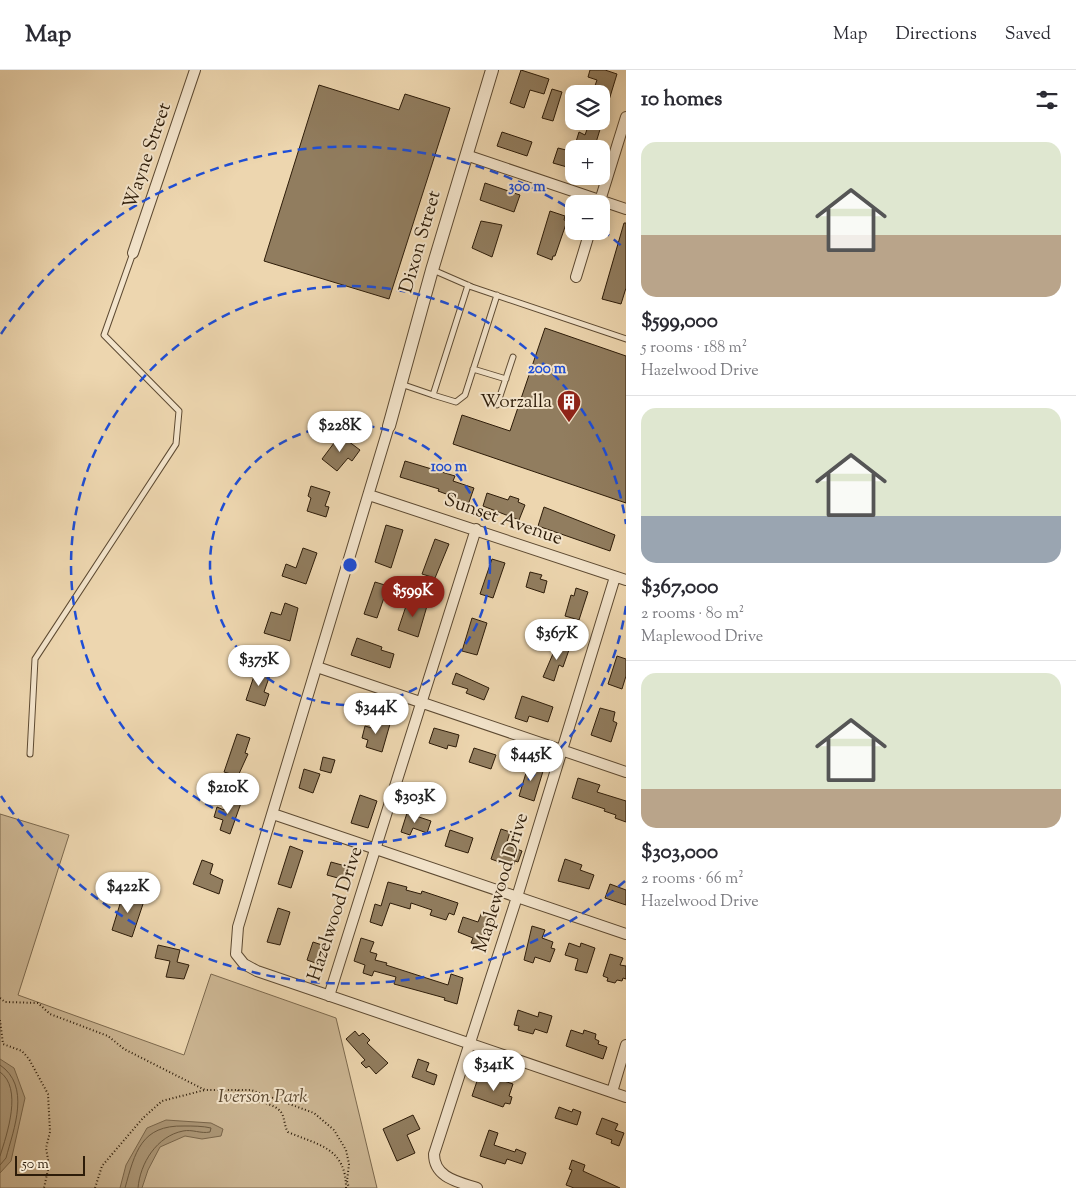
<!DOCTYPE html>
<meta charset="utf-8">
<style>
body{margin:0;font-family:"Sorts Mill Goudy",serif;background:#f2f2f3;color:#2b2b33;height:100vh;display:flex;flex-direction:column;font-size:19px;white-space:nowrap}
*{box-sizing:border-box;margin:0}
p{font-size:16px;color:#7c7c81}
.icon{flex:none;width:28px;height:28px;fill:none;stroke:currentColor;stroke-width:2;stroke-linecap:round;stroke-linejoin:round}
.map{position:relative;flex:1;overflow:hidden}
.panel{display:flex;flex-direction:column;background:#fff;width:450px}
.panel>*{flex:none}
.buttons{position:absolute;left:565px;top:15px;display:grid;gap:10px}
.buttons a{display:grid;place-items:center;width:45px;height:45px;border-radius:10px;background:#fff;box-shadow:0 2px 12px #0003;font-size:25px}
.scale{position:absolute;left:15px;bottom:12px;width:70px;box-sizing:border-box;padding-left:5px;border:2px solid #2d1c09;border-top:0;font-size:14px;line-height:18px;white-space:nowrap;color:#2d1c09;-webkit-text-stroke:4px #f3e4cb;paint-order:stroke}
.price{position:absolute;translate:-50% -42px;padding:0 11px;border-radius:18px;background:#fff;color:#222;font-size:16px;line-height:32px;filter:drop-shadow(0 1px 2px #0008)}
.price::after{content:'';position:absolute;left:50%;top:30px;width:15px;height:11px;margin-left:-8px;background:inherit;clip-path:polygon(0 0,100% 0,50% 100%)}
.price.current{background:#8f2418;color:#fff}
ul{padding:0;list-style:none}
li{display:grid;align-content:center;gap:10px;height:265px;padding:0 15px}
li+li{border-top:1px solid #e1e1e2}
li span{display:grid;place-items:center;height:155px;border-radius:15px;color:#555}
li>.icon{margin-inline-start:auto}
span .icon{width:90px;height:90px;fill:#fffc;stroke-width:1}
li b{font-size:21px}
h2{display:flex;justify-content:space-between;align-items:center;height:60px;padding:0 15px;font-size:21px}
header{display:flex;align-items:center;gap:30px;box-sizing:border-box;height:70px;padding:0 25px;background:#fff;border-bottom:1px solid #e1e1e2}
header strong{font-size:24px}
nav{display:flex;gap:28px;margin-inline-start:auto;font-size:18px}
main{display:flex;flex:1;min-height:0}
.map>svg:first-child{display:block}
</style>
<header>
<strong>Map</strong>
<nav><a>Map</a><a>Directions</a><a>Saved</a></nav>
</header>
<main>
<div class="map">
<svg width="626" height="1118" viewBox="0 0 626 1118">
<rect width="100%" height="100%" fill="#edd6af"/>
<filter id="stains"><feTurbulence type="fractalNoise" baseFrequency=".004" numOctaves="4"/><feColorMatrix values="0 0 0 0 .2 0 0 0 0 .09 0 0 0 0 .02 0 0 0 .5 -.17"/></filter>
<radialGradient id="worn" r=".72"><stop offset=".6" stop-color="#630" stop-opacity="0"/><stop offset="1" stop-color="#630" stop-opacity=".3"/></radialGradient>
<path fill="#ccb693" stroke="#7c694e" d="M0 744 69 765 18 925 184 985 211 904 336 948 377 1118H0Z"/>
<path fill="#ac9777" stroke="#79664b" d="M0 989 14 998 25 1028 11 1091 0 1103Z
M166 1050 211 1053 223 1059 221 1066 202 1069 185 1066 160 1077 148 1100 142 1118H120L126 1095 147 1058Z"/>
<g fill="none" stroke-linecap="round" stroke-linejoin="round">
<path stroke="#6c5a40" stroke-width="1" d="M0 995C31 1016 14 1058 6 1088L0 1095
M0 1002C23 1018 7 1064 0 1086
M125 1118C135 1082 141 1055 184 1056 193 1056 203 1056 211 1058L210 1062C201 1064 192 1059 183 1061 157 1066 140 1093 138 1118"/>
</g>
<path fill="#917d5f" stroke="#2d1c09" d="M521 0 549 9 544 24 530 20 524 38 510 33Z
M590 0H605L617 4 594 79 575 75 579 62 585 65 590 51H601V24H592L597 10 588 7Z
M319 15 399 40 405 24 450 38 389 229 264 191Z
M552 19 562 22 553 51 542 48Z
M502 62 532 72 527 86 497 76Z
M558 78 574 82V99L553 93Z
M485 113 520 125 514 142 480 130Z
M550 141 565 146 564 150 567 151 555 186H553L552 190 537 184Z
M481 151 502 155 492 187 472 178Z
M624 153H626V218L621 234 602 229Z
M545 258 626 286V433L453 374 462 345 510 361Z
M340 365 360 380 352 391 348 388 337 401 322 389Z
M405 391 455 406 453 411 474 418 468 435 457 431V428L438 421 439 419 400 407Z
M311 416 330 422 325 436 329 437 326 447 307 441 311 428 308 426Z
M487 423 508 430 510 426 519 429 518 432 525 435 519 450 483 436Z
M544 437 615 465 610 481 538 456Z
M386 455 403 460 391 498 375 492Z
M435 469 449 474 435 508 422 504Z
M303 478 317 483 306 514 282 506 286 494 296 498Z
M492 489 505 493 493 528 480 524Z
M530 502 542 505 540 509 547 511 544 523 526 517Z
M375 512 388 516 377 548 364 544Z
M576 518 588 522 579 550 565 546 571 525 574 526Z
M408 530 427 536 418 567 398 560Z
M285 533 298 538 290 571 264 563 271 542 281 545Z
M472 548 487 553 477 585 462 581Z
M357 568 382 577 381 580 394 584 390 598 351 585Z
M558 572 570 577 563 597 559 595 554 611 543 607Z
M617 586 626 589V606L622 619 608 614Z
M257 597 271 602 264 622 269 624 265 636 246 630Z
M456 603 489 618 484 630 466 623 468 619 452 614Z
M522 626 553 637 548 652 529 646 527 652 515 648Z
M600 638 615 642 613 651 617 653 611 672 591 665Z
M375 649 390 654 382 682 366 677 368 670 362 668 365 656 372 658Z
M434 658 459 665 456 677 448 675 447 679 429 673Z
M237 664 250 668 245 683 248 684 238 706 224 702Z
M474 678 496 685 491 699 469 692Z
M323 687 335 690 331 703 320 700Z
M529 693 544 698 534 731 519 726Z
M304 699 320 704 313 723 299 718Z
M578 708 600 715 597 722 626 731V752L615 748 616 745 604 741 605 739 572 728Z
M360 725 377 731 368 758 351 753Z
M228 728 241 733 230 764 220 760 223 750 214 747 217 737 224 740Z
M407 743 431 751 427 763 413 758 410 765 401 762Z
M501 759 510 762 506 775 522 781 518 792 515 791 513 797 491 789Z
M450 760 473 768 468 783 445 776Z
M290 776 303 781 291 818 278 814Z
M565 789 582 795 580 800 594 805 589 819 558 811Z
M202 790 213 794 210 804 223 810 219 824 193 814Z
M331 792 349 797 345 810 327 805Z
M388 812 407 817 406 820 421 824 422 821 458 833 454 845 449 843 446 850 430 845 432 840 411 833 410 839 390 833 382 856 370 852 375 834 381 836Z
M610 814 626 820V835L605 828Z
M124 821 145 828 132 867 112 860Z
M278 838 290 842 280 875 267 872Z
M482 842 493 845 480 875 471 873 473 868 458 862 463 847 478 852Z
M532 856 545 860 542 868 553 872 551 878 555 879 550 892 535 887 533 893 524 890Z
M361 868 374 872 370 882 377 884 375 890 387 893 386 895 448 915 451 904 463 908 457 934 444 930 445 928 394 914 396 907 374 901 372 906 363 903 365 895 354 891Z
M313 872 325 876 321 895 307 890Z
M569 873 580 877 581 873 595 878 587 903 575 900 578 889 565 885Z
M158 875 180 880 177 892 189 895 184 909 166 907 170 891 155 888Z
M610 884 623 888 620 895 626 896V909L623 908 622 911 617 910 615 913 607 911 608 908 603 906Z
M518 940 538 947 539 942 552 946 547 963 535 959 533 964 518 960 519 956 514 955Z
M571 960 583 964 584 960 596 964 595 969 599 971 598 974 607 977 603 989 566 976Z
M355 961 359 966 363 963 370 970 367 973 388 993 376 1004 369 996 366 998 361 993 365 990 346 969Z
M418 989 429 993 426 1001 437 1005 434 1015 412 1007Z
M478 1008 496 1015 498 1009 513 1014 509 1026 512 1027 510 1034 505 1033 503 1037 472 1026Z
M559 1037 572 1042 573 1039 581 1042 577 1055 555 1048Z
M413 1045 420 1059 407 1065 415 1083 397 1091 383 1059Z
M602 1048 618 1054 615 1060 624 1063 619 1076 611 1073 612 1070 596 1064Z
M489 1060 498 1063 494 1075 515 1082 516 1079 526 1083 522 1094 507 1089 505 1094 480 1086Z
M572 1090 585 1095 583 1101 620 1118H574L566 1115 572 1100 569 1099Z"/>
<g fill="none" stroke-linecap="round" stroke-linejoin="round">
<defs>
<path id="service" d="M433 200 472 217 626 269
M468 215 433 325 456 332 465 325 497 225
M473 299 506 309
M401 314 433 325
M497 335 513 287
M30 684 35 589 176 374 179 341 104 265 133 183"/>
<path id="minor" d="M466 85 626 139
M599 134 626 47
M133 183 195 0
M576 207 590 161
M389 356 238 857 236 884 244 894 257 901 626 1027
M369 425 626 510
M317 597 626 702
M273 744 626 864
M329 926 476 459
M612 1022 626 975
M477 1118C459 1112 434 1108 434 1084L517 827 615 507"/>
<path id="tertiary" d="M389 356 432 200 492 0"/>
</defs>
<use href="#service" stroke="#5d4a32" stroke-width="7"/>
<use href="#minor" stroke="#5d4a32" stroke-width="12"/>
<use href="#tertiary" stroke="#5d4a32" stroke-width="14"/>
<path stroke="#2d1c09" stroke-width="2" stroke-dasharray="1 2.5" stroke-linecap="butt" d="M0 928 5 932 38 933 50 944 108 966 124 979 205 1020H251L314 1043 334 1060 346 1080 349 1094 347 1111 349 1118
M0 950 3 974 22 981 29 989 48 1024 50 1062 46 1078 49 1095 44 1118
M238 1020C248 1033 271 1030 281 1042 285 1048 284 1056 288 1062 317 1075 346 1077 346 1118
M95 1118 102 1096 143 1048 162 1031 205 1020"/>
<use href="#service" stroke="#f3e4cb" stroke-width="5"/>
<use href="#minor" stroke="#f3e4cb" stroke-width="10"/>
<use href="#tertiary" stroke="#f3e4cb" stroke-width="12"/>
</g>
<g fill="none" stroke="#1d4ed8" stroke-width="2.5" stroke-dasharray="9 6">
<circle cx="350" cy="495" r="140"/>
<path d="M626 536A279 279 0 1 1 626 454"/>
<path d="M625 811A419 419 0 0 1 1 726M1 264A419 419 0 0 1 572 140M602 160A419 419 0 0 1 625 179"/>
</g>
<defs>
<symbol id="building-pin" viewBox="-11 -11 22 30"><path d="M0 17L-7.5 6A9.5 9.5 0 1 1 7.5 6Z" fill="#8f2418" stroke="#f3e4cb"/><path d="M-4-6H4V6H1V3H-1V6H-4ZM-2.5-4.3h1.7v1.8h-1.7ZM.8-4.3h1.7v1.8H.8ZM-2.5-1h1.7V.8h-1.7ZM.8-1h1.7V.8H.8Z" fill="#fff"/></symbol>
</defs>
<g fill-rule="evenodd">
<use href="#building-pin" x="555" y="318" width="28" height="38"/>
</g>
<g text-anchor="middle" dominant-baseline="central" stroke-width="4" stroke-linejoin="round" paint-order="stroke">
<g font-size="19" fill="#2d1c09" stroke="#f3e4cb">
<text transform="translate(148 86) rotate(-71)">Wayne Street</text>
<text transform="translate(421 172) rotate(-74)">Dixon Street</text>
<text transform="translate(503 450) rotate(19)">Sunset Avenue</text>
<text transform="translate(502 813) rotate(-73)">Maplewood Drive</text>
<text transform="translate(336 844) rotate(-72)">Hazelwood Drive</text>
</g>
<g font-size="19" fill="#2d1c09" stroke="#f3e4cb" text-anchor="end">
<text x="552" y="332">Worzalla</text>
</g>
<g font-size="19" font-style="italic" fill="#5d4a32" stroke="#f3e4cb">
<text x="263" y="1027">Iverson Park</text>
</g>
</g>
<circle cx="350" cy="495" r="8" fill="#1d4ed8" stroke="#f3e4cb" stroke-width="2.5"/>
<g font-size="15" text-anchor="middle" font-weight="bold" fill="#1d4ed8" stroke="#f3e4cb" stroke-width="4" stroke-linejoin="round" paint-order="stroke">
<text x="527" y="121">300 m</text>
<text x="547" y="303">200 m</text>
<text x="449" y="401">100 m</text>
</g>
<rect width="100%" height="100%" filter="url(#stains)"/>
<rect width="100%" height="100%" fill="url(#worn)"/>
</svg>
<div class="buttons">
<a><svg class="icon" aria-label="layers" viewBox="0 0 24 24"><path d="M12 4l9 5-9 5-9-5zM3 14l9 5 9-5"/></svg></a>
<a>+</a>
<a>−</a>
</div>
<div class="scale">50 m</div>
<b class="price" style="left:340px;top:383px">$228K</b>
<b class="price current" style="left:413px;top:548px">$599K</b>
<b class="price" style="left:557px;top:591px">$367K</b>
<b class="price" style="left:259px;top:617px">$375K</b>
<b class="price" style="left:376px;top:665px">$344K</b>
<b class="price" style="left:531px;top:712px">$445K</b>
<b class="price" style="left:228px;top:745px">$210K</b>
<b class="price" style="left:415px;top:754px">$303K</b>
<b class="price" style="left:128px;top:844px">$422K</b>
<b class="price" style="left:494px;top:1022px">$341K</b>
</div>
<section class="panel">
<h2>10 homes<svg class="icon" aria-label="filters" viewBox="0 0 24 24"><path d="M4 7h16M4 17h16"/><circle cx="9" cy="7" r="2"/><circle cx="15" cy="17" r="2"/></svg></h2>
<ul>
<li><span style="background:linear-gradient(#dfe7d0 60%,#b9a48a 0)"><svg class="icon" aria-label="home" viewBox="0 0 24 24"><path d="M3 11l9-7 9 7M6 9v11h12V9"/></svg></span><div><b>$599,000</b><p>5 rooms · 188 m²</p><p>Hazelwood Drive</p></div></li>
<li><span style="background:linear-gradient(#dfe7d0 70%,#9aa5b1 0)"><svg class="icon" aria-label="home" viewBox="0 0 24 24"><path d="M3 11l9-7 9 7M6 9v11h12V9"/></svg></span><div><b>$367,000</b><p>2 rooms · 80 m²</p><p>Maplewood Drive</p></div></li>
<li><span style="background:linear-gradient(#dfe7d0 75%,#b9a48a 0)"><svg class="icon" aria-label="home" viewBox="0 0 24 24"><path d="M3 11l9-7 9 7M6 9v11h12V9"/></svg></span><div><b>$303,000</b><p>2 rooms · 66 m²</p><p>Hazelwood Drive</p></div></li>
</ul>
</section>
</main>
